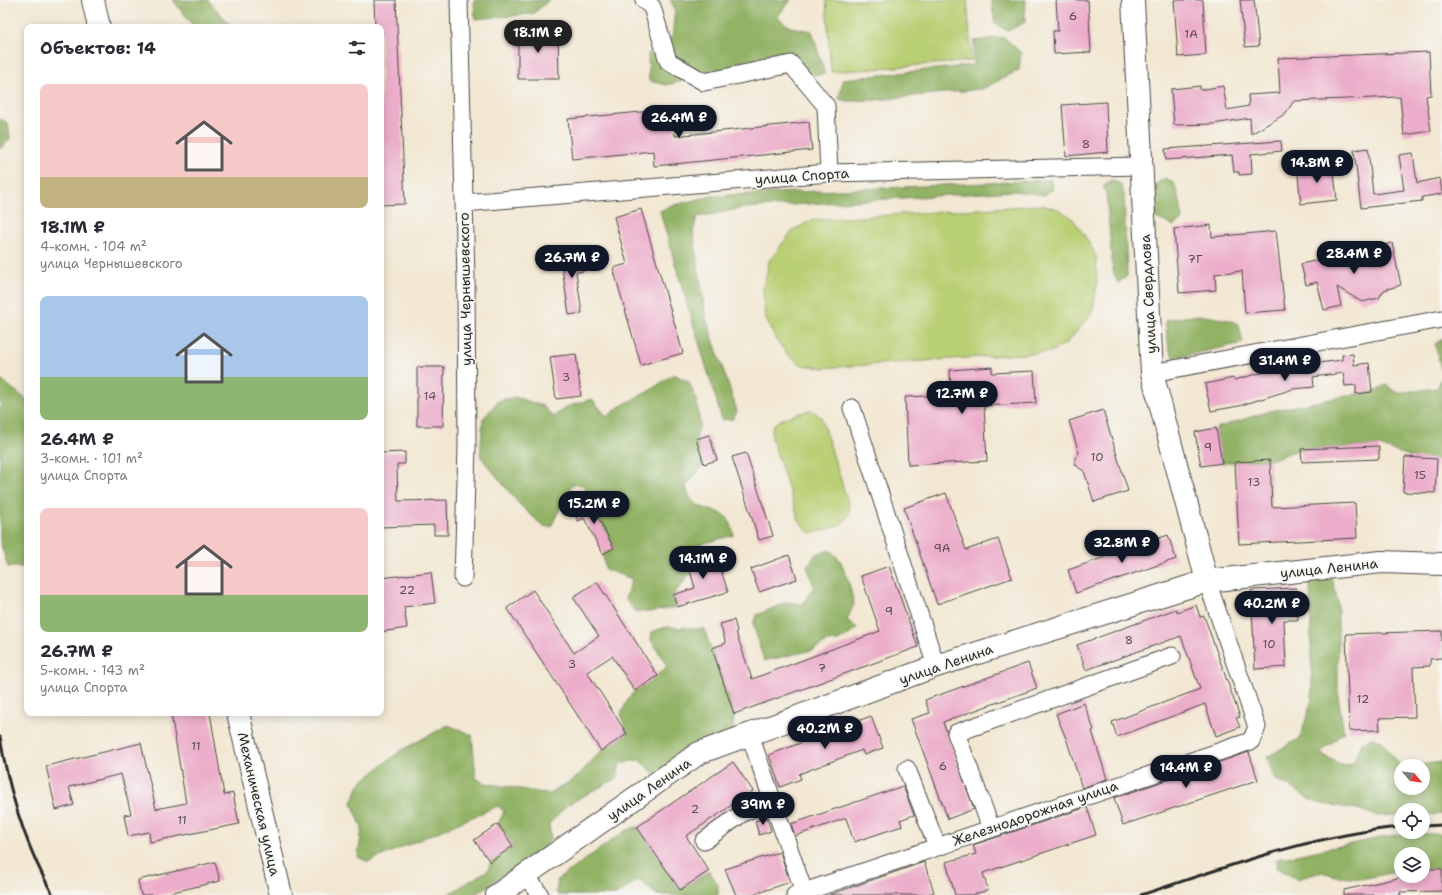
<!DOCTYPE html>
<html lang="ru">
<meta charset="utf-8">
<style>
body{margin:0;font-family:"Shantell Sans",sans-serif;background:#f7f7f7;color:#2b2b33;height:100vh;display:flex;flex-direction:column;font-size:15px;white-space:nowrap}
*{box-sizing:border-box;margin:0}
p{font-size:13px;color:#7c7c81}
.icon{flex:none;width:22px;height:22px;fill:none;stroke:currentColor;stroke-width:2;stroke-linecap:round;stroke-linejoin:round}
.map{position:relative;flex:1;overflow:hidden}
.details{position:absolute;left:24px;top:24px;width:360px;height:692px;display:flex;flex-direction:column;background:#fff;border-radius:8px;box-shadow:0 2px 10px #0003}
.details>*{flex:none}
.needle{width:26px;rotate:119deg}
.buttons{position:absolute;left:1394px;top:759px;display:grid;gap:8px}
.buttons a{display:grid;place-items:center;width:36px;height:36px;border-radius:50%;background:#fff;box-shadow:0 2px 10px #0003;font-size:20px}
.price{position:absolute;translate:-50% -34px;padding:0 9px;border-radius:14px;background:#111827;color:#fff;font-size:13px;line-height:26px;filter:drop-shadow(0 1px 2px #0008)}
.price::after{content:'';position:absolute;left:50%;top:24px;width:12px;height:9px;margin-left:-6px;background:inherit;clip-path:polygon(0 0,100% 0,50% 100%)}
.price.current{background:#222;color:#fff}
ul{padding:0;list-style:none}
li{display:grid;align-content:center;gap:8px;height:212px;padding:0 16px}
li span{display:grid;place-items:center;height:124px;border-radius:8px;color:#555}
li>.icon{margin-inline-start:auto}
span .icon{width:72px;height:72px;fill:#fffc;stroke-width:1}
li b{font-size:17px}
h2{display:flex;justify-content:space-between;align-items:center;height:48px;padding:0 16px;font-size:17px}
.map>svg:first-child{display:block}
</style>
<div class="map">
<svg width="1442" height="895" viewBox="0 0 1442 895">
<rect width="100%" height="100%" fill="#f6f6f2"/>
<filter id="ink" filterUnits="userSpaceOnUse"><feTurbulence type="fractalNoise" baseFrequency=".025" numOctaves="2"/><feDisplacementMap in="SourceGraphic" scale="8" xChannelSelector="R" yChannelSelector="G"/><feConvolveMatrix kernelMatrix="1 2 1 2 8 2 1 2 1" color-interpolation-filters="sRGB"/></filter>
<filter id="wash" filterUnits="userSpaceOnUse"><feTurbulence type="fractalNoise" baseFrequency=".012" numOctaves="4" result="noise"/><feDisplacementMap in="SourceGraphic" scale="16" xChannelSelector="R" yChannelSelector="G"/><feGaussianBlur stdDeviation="0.9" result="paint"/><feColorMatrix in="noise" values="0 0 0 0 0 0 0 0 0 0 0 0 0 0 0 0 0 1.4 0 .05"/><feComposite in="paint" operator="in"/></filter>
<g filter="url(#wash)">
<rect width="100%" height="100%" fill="#f2e7d2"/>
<path fill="#b9cf73" stroke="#727d4f" d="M826 0H967L972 61 831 72Z
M1041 205 1058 209 1072 218 1085 236 1096 256 1097 285 1092 313 1067 343 1050 352 823 368 802 365 788 355 775 338 765 317 763 289 769 261 793 230 813 220Z
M811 410 821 417 850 509 848 516 843 522 838 526 822 531 812 533 806 530 799 520 772 439C772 435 771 430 773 426 777 418 802 413 811 410Z"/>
<path fill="#92b265" stroke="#5e6e48" d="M173 0H208L232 27H194Z
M474 0H549L533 14 475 19Z
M670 0H791L777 17 790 27 812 31 825 74 814 75 759 70 728 69 667 85 649 81 648 53 672 37 675 9Z
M991 0H1026L1025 22 1008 31 995 24Z
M1004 37 1021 53 1019 70 982 89 876 100 848 101 839 99 843 79 974 65V41Z
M0 119 8 123 10 139 0 149Z
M1165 178 1174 183 1181 206 1182 220 1173 226 1154 217 1152 186Z
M1050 180 1053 189 1045 195 1014 191 744 208 697 217 693 231 706 318 737 411 733 419 722 420C702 350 679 281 660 211L670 206 712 196Z
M1111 180 1121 184 1124 195 1127 276 1118 283 1113 272 1106 192 1103 187Z
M1199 315 1229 320 1239 324 1243 343 1174 358 1169 349 1165 320Z
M1442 339V373L1435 344Z
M674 374 689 382 697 402 700 425 696 439 704 464 686 486C692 518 721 503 730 522 732 526 733 531 734 535L691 547 687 560 691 573 673 595 677 607 649 612 635 611 625 599 632 579 605 569 603 554 614 548 583 485 572 484 551 527 543 526 520 505 480 456 483 419 498 401 515 397 543 406 553 417 566 407 592 399 607 417 619 407 649 391Z
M1442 377V459L1425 461 1379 446 1301 449 1270 460 1222 463 1216 428 1270 411 1356 394 1372 392 1386 385 1397 393 1437 388Z
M0 379 27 400V506L23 567H8L0 541Z
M830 550 840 560 849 583 854 604 847 620 857 628 850 634 838 641 827 642 813 650 764 661 753 623 757 615 787 602 803 604 814 587 807 566 816 554Z
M1332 578 1338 602V696L1344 732 1320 753 1343 766 1353 763 1362 743 1372 738 1381 741 1401 767V788H1423V766H1410L1442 762V814L1423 815V810H1401V815L1378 816 1357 809 1322 804 1308 799 1290 786 1274 779 1267 757 1300 738 1312 699 1310 582Z
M666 627 704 629 734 714 733 730 712 741 683 750 674 767 654 773 639 760 620 763 617 778 567 805 549 824 551 839 540 852 474 895H447L488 870 490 863 513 846 498 824 504 812 498 806 368 862 358 857 362 828 352 803 359 784 400 751 448 725 472 735 476 778 485 783 550 794 577 777 601 751 627 734 621 715C624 707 628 697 635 691 646 682 657 677 667 666L651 640 652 632Z
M637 827 680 890 709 871 718 884V895H657L639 880 616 895H558L556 892 558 879 625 831Z
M1400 834H1442V869H1423V854H1401V871L1361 879 1340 877 1322 872 1297 879 1276 868V859Z"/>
<g id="blocks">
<path fill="#ecadca" d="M374 0H396L405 204 381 205V27H375Z
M1056 0H1088L1091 52 1054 54 1053 31H1058Z
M1174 0H1203L1206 55 1178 57Z
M1240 0H1254L1259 46 1245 47Z
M518 29H558L559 79H518Z
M1429 52 1431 95 1426 96 1431 131 1404 135 1400 97 1294 101 1285 114 1251 134 1250 118 1213 124 1174 125 1171 89 1200 86V90L1223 86 1227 110 1249 106 1248 95 1280 93 1278 58Z
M1106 102 1108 152 1066 156 1062 105Z
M672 109 675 136 809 122 812 150 654 166 653 151 572 159 568 119Z
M1281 141 1282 151 1251 154 1252 174 1239 175V172H1234L1232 155 1166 160 1165 149Z
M1368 148 1373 194 1404 190 1399 155 1413 153 1417 183 1440 178 1442 194 1422 197V201L1361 208 1354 150Z
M1333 163 1337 200 1301 204 1297 167Z
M641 209 683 353 641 365 613 268 627 264 614 217Z
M1211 225 1212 237 1276 231 1285 310 1245 313 1242 271 1215 274 1216 290 1179 293 1174 229Z
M1392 243 1401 285 1384 290 1379 298 1362 302 1337 287 1341 306 1324 310 1317 282 1306 285 1301 264Z
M581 250 584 271 576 272 582 313 569 315 560 253Z
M576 354 581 396 556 399 550 357Z
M1353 354 1354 365 1369 363 1372 392 1356 394V385L1345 386 1343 373 1313 377 1314 387 1293 389 1239 406 1211 411 1205 384 1233 378 1234 380 1279 368 1342 360V355Z
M417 367H444L443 426H417Z
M992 367V373L1034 371 1036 403 984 406 987 461 908 465 905 397 951 395 950 370Z
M1103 410 1128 491 1094 502 1084 471 1079 468 1075 464V458L1079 453 1069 421Z
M1216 428 1222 463 1201 466 1195 432Z
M709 435 717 460 704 464 696 439Z
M1379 446V459L1302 462 1301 449Z
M405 452V464H397L398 501 447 500 448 535H434V525L381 527V453Z
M746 453 773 536 759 540 732 457Z
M1405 457 1437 459 1435 493 1403 492Z
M1270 460 1272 507 1355 503 1357 538 1239 544 1235 462Z
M946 493 966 550 998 539 1012 578 937 604 904 508Z
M589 500 614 548 603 554 584 518 578 521 572 509Z
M1168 535 1176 559 1076 593 1068 570Z
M715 551 728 592 677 607 673 595 695 588 687 560Z
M789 555 797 579 759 592 751 569Z
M889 566 918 647 734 714 712 648 726 643 720 624 734 620 737 631 736 632 752 679 880 631 861 576Z
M431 572 435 603 404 607 407 628 381 632V578Z
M597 582 658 676 635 691 612 656 587 672 627 734 601 751 507 608 533 590 574 653 599 636 573 597Z
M1296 588 1298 620H1284L1286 667 1255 669 1251 590Z
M1196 605 1200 617 1204 616 1240 717 1236 718 1240 727 1216 736 1205 704 1117 737 1112 722 1200 689 1181 636 1086 670 1077 645 1176 609 1177 612Z
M1442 631V658L1430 659V666L1413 667 1415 717 1379 718 1380 730 1349 731 1346 634Z
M1028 663 1037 688 943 722 974 809 948 819 911 719 930 713 925 700Z
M1084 703 1094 730 1092 731 1107 779 1082 788 1067 741 1056 714Z
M177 713H210L224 795 233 793 239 824 150 842 149 832 128 836 124 815 131 814 121 774 69 787 74 805 56 810 46 766 141 743 156 809 186 803 171 714Z
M871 716 883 748 864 755 862 750 799 774 801 779 780 787 769 755Z
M1249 752 1258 780 1123 825 1114 798Z
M733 762 753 791 686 836 709 871 680 890 637 827Z
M903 786 914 815 900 820 902 826 854 842 846 818 795 836 791 824Z
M1087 807 1096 835 983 873 988 890 972 895H955L946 862 976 854 973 845Z
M767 817 771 831 759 835 755 821Z
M498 824 513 846 490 862 474 840Z
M780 852 790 882 752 895H736L725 869Z
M215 862 220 881 160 895H141L138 880Z
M924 862 934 892 925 895H829Z
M1423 869H1442V891L1400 892 1401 895H1344V890L1407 876H1423Z"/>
</g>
</g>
<g filter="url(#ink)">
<use href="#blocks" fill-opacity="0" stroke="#494744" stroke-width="1"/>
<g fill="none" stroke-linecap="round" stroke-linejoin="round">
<defs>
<path id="minor" d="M459 0 466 280 467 447 463 578
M644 0 652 7 668 61 704 82 791 64 826 106 829 173
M464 203 829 173 1141 166
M1152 373 1442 319
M852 408 936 666
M750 735 804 892
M907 769 937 846
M991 828 956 733 1172 656
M704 841 741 814 771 799
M526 875 540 895
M795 895 1251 741 1257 727 1207 581"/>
<path id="major" d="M93 0 99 27
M1133 0 1152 373 1207 581
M238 713 281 895
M497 895 699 753 936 666 1207 581 1381 562 1442 564"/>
</defs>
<use href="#minor" stroke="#494744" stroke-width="19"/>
<use href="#major" stroke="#494744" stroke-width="24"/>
<use href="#minor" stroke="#fff" stroke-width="17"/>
<use href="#major" stroke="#fff" stroke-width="22"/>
<path stroke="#2b2b2b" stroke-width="3" d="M0 737C9 792 26 847 53 895
M1423 826 1442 825
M1141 895C1226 867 1312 835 1401 827"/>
</g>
</g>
<g text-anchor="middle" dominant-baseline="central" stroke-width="3.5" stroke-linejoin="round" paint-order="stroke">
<g font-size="12" fill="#5b4c53">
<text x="1073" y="16">6</text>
<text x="1191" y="34">1А</text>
<text x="1086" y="144">8</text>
<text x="1195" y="259">7Г</text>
<text x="566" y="377">3</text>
<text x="430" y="396">14</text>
<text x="1208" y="447">9</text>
<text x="1097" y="457">10</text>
<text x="1420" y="475">15</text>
<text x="1254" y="482">13</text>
<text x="942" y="548">9А</text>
<text x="407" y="590">22</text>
<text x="889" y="611">9</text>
<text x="1129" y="640">8</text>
<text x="1269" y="644">10</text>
<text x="572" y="664">3</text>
<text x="822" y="668">7</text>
<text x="1363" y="699">12</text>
<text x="196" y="746">11</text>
<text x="943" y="766">6</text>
<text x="695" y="809">2</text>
<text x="182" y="820">11</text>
</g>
<g font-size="14" fill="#2b2b2b" stroke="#f6f6f2">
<text transform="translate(802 176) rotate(-4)">улица Спорта</text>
<text transform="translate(465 289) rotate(-91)">улица Чернышевского</text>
<text transform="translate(1148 294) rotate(-93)">улица Свердлова</text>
<text transform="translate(1329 568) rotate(-6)">улица Ленина</text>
<text transform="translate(946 664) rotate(-19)">улица Ленина</text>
<text transform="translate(649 789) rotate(-35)">улица Ленина</text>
<text transform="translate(259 804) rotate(77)">Механическая улица</text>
<text transform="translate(1035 813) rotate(-19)">Железнодорожная улица</text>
</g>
</g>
</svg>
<div class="buttons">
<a><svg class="needle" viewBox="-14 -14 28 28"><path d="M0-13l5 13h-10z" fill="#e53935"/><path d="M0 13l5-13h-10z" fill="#7c7c81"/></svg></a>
<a><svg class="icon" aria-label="locate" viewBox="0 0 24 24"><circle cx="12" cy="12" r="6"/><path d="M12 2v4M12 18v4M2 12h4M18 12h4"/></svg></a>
<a><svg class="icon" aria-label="layers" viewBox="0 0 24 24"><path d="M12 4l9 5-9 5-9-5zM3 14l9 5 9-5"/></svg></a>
</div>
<b class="price current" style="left:538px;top:54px">18.1M ₽</b>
<b class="price" style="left:679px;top:139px">26.4M ₽</b>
<b class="price" style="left:1317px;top:184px">14.8M ₽</b>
<b class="price" style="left:1354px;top:275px">28.4M ₽</b>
<b class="price" style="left:572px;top:279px">26.7M ₽</b>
<b class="price" style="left:1285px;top:382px">31.4M ₽</b>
<b class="price" style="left:962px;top:415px">12.7M ₽</b>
<b class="price" style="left:594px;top:525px">15.2M ₽</b>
<b class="price" style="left:1122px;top:564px">32.8M ₽</b>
<b class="price" style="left:703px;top:580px">14.1M ₽</b>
<b class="price" style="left:1272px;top:625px">40.2M ₽</b>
<b class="price" style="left:825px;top:750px">40.2M ₽</b>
<b class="price" style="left:1186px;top:789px">14.4M ₽</b>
<b class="price" style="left:763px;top:826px">39M ₽</b>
<section class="details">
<h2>Объектов: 14<svg class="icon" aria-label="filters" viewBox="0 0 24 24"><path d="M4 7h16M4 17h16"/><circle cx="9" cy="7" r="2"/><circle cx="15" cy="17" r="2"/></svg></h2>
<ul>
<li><span style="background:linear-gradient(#f6c9c9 75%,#c2b280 0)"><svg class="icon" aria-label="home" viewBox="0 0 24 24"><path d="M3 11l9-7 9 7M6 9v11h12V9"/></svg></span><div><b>18.1M ₽</b><p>4-комн. · 104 m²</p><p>улица Чернышевского</p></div></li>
<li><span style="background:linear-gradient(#a9c7e8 65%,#8fb573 0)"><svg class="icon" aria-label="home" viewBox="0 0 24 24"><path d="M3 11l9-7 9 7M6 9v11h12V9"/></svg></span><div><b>26.4M ₽</b><p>3-комн. · 101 m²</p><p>улица Спорта</p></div></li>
<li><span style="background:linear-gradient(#f6c9c9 70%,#8fb573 0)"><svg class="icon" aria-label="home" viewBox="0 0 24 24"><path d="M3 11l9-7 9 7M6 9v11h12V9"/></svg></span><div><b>26.7M ₽</b><p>5-комн. · 143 m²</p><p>улица Спорта</p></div></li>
</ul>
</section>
</div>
